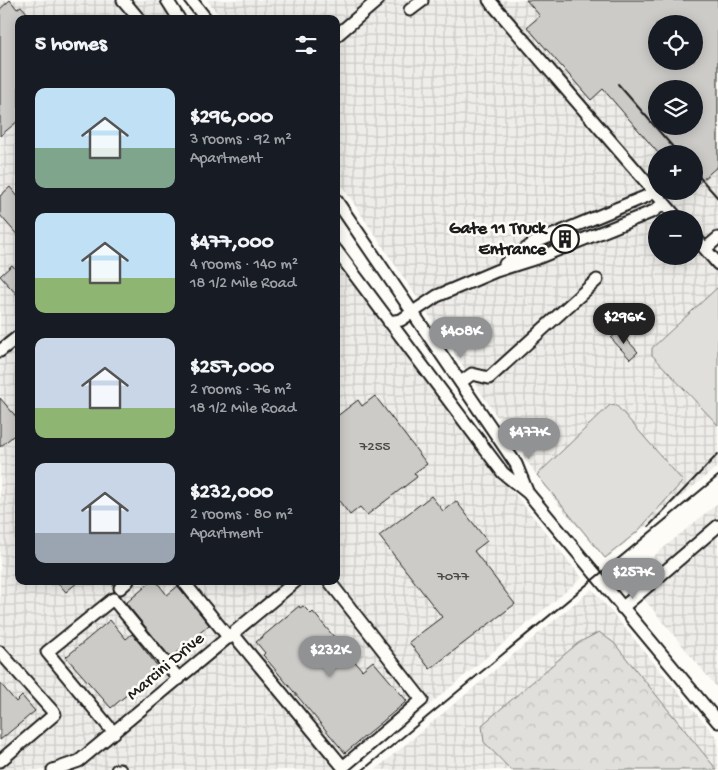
<!DOCTYPE html>
<meta charset="utf-8">
<style>
body{margin:0;font-family:"Gochi Hand",sans-serif;background:#242831;color:#f1f3f6;height:100vh;display:flex;flex-direction:column;font-size:19px;white-space:nowrap}
*{box-sizing:border-box;margin:0}
p{font-size:16px;color:#9ea1a6}
.icon{flex:none;width:28px;height:28px;fill:none;stroke:currentColor;stroke-width:2;stroke-linecap:round;stroke-linejoin:round}
.map{position:relative;flex:1;overflow:hidden}
.panel{position:absolute;left:15px;top:15px;width:325px;height:570px;display:flex;flex-direction:column;background:#171b24;border-radius:10px;box-shadow:0 2px 12px #0003}
.panel>*{flex:none}
.fabs{position:absolute;left:648px;top:15px;display:grid;gap:10px}
.fabs a{display:grid;place-items:center;width:55px;height:55px;border-radius:50%;background:#171b24;box-shadow:0 2px 12px #0003;font-size:25px}
.price{position:absolute;translate:-50% -42px;padding:0 11px;border-radius:18px;background:#919294;color:#fff;font-size:16px;line-height:32px;filter:drop-shadow(0 1px 2px #0008)}
.price::after{content:'';position:absolute;left:50%;top:30px;width:15px;height:11px;margin-left:-8px;background:inherit;clip-path:polygon(0 0,100% 0,50% 100%)}
.price.current{background:#222;color:#fff}
ul{padding:0;list-style:none}
li{display:flex;align-items:center;gap:15px;height:125px;padding:0 20px}
li span{display:grid;place-items:center;flex:none;width:140px;height:100px;border-radius:10px;color:#555}
li>.icon{margin-inline-start:auto}
span .icon{width:60px;height:60px;fill:#fffc;stroke-width:1}
li b{font-size:21px}
h2{display:flex;justify-content:space-between;align-items:center;height:60px;padding:0 20px;font-size:21px}
.map>svg:first-child{display:block}
</style>
<div class="map">
<svg width="718" height="770" viewBox="0 0 718 770">
<defs>
<pattern id="industrial-grid" width="8" height="8" patternUnits="userSpaceOnUse" patternTransform="scale(1.25)"><rect width="8" height="8" fill="#eeede9"/><path d="M0 4h8M4 0v8" fill="none" stroke="#cccbc7"/></pattern>
<pattern id="forest-crowns" width="20" height="18" patternUnits="userSpaceOnUse" patternTransform="scale(1.25)"><rect width="20" height="18" fill="#e0dfdb"/><path d="M2 6a3 3 0 1 1 6 0M12 15a3 3 0 1 1 6 0" fill="none" stroke="#c0bfbb"/></pattern>
</defs>
<rect width="100%" height="100%" fill="#fdfcf7"/>
<filter id="ink" filterUnits="userSpaceOnUse"><feTurbulence type="fractalNoise" baseFrequency=".02" numOctaves="2"/><feDisplacementMap in="SourceGraphic" scale="10" xChannelSelector="R" yChannelSelector="G"/><feConvolveMatrix kernelMatrix="1 2 1 2 8 2 1 2 1" color-interpolation-filters="sRGB"/></filter>
<g filter="url(#ink)">
<path fill="url(#industrial-grid)" fill-rule="evenodd" d="M0 0H161L173 19H19V581H336V259L448 410 582 578 351 770H0Z
M207 0H718V466L606 559 558 504 533 470 336 177V19H222ZM656 24H694V61H656ZM656 89H694V126H656ZM656 154H694V191H656ZM656 219H694V256H656Z
M718 503V689L627 578Z
M592 589 718 739V770H375Z"/>
<path fill="url(#forest-crowns)" stroke="#7e7e7c" d="M599 632 614 643 717 770H511L484 742 482 725 578 643Z"/>
<path fill="#e0dfdb" stroke="#7e7e7c" d="M718 287V425L652 355V348Z
M610 405 617 406 683 481 637 532 605 558 537 475Z"/>
<path fill="#cccbc8" stroke="#1c1c1c" fill-rule="evenodd" d="M10 0 17 9 21 6 29 15 24 19H19V120L0 136V9Z
M526 0H718V166L694 187V154H659L603 89 591 100 527 27 540 16ZM656 24H694V61H656ZM656 89H694V126H656Z
M10 187 19 198V237L0 215V196Z
M12 265 19 273V297L0 276Z
M619 331 638 352 630 359 611 338Z
M375 396 427 464 414 473 417 477 367 515 360 507 350 515 336 497V417L358 400 362 406Z
M0 398 19 420V431L0 447Z
M431 496 443 511 456 501 487 541 474 551 515 604 430 669 409 642 442 617 379 536Z
M56 581H79L66 592Z
M152 581H156L167 595 178 586 209 625 171 658 126 603Z
M299 606 300 608 303 606 311 614 313 612 362 670 373 661 407 701 345 753 263 655 265 653 256 642Z
M110 620 126 639 132 634 159 668 111 708 66 657Z
M0 683 16 702 22 696 35 711 0 740Z"/>
<g fill="none" stroke-linecap="round" stroke-linejoin="round">
<defs>
<path id="minor" d="M123 0 139 19
M167 0 179 19
M191 0 206 19
M489 0 678 219
M410 10 422 1
M336 36 378 0
M336 200 516 464 527 491
M694 236 718 264
M705 249 718 238
M336 250 503 473 528 493 718 722
M505 264 534 243 647 196 654 190
M389 322 401 320 437 296 496 271 540 257 654 211 664 203
M0 351 19 336
M461 382 472 374 489 378 597 280
M183 581 229 638
M120 588 128 581
M622 608 718 526
M233 634 343 767 422 700 329 581
M0 652 55 714 0 761
M114 733 47 652 113 599 179 679
M53 770 79 761 296 581
M117 770H120"/>
</defs>
<use href="#minor" stroke="#1c1c1c" stroke-width="15"/>
<use href="#minor" stroke="#fdfcf7" stroke-width="11"/>
<path stroke="#1c1c1c" stroke-width="2" d="M618 84 679 154
M694 171 718 198
M649 526 718 454
M363 770 718 476"/>
</g>
</g>
<defs>
<symbol id="building-ring" viewBox="-11 -11 22 22"><circle r="9.5" fill="#fdfcf7" stroke="#1c1c1c" stroke-width="1.5"/><path d="M-4-6H4V6H1V3H-1V6H-4ZM-2.5-4.3h1.7v1.8h-1.7ZM.8-4.3h1.7v1.8H.8ZM-2.5-1h1.7V.8h-1.7ZM.8-1h1.7V.8H.8Z" fill="#1c1c1c"/></symbol>
</defs>
<g fill-rule="evenodd">
<use href="#building-ring" x="549" y="223" width="32" height="32"/>
</g>
<g text-anchor="middle" dominant-baseline="central" stroke-width="5" stroke-linejoin="round" paint-order="stroke">
<g font-size="15" fill="#484847">
<text x="375" y="447">7255</text>
<text x="453" y="577">7077</text>
</g>
<g font-size="18" font-weight="bold" fill="#1c1c1c" stroke="#fdfcf7" text-anchor="end">
<text x="546" y="229">Gate 11 Truck<tspan x="546" dy="21">Entrance</tspan></text>
</g>
<g font-size="18" fill="#1c1c1c" stroke="#fdfcf7">
<text transform="translate(166 667) rotate(-40)">Marcini Drive</text>
</g>
</g>
</svg>
<div class="fabs">
<a><svg class="icon" aria-label="locate" viewBox="0 0 24 24"><circle cx="12" cy="12" r="6"/><path d="M12 2v4M12 18v4M2 12h4M18 12h4"/></svg></a>
<a><svg class="icon" aria-label="layers" viewBox="0 0 24 24"><path d="M12 4l9 5-9 5-9-5zM3 14l9 5 9-5"/></svg></a>
<a>+</a>
<a>−</a>
</div>
<b class="price current" style="left:624px;top:345px">$296K</b>
<b class="price" style="left:461px;top:359px">$408K</b>
<b class="price" style="left:529px;top:460px">$477K</b>
<b class="price" style="left:633px;top:600px">$257K</b>
<b class="price" style="left:330px;top:678px">$232K</b>
<section class="panel">
<h2>5 homes<svg class="icon" aria-label="filters" viewBox="0 0 24 24"><path d="M4 7h16M4 17h16"/><circle cx="9" cy="7" r="2"/><circle cx="15" cy="17" r="2"/></svg></h2>
<ul>
<li><span style="background:linear-gradient(#bfe0f5 60%,#7fa58c 0)"><svg class="icon" aria-label="home" viewBox="0 0 24 24"><path d="M3 11l9-7 9 7M6 9v11h12V9"/></svg></span><div><b>$296,000</b><p>3 rooms · 92 m²</p><p>Apartment</p></div></li>
<li><span style="background:linear-gradient(#bfe0f5 65%,#8fb573 0)"><svg class="icon" aria-label="home" viewBox="0 0 24 24"><path d="M3 11l9-7 9 7M6 9v11h12V9"/></svg></span><div><b>$477,000</b><p>4 rooms · 140 m²</p><p>18 1/2 Mile Road</p></div></li>
<li><span style="background:linear-gradient(#c9d6e8 70%,#8fb573 0)"><svg class="icon" aria-label="home" viewBox="0 0 24 24"><path d="M3 11l9-7 9 7M6 9v11h12V9"/></svg></span><div><b>$257,000</b><p>2 rooms · 76 m²</p><p>18 1/2 Mile Road</p></div></li>
<li><span style="background:linear-gradient(#c9d6e8 70%,#9aa5b1 0)"><svg class="icon" aria-label="home" viewBox="0 0 24 24"><path d="M3 11l9-7 9 7M6 9v11h12V9"/></svg></span><div><b>$232,000</b><p>2 rooms · 80 m²</p><p>Apartment</p></div></li>
</ul>
</section>
</div>
